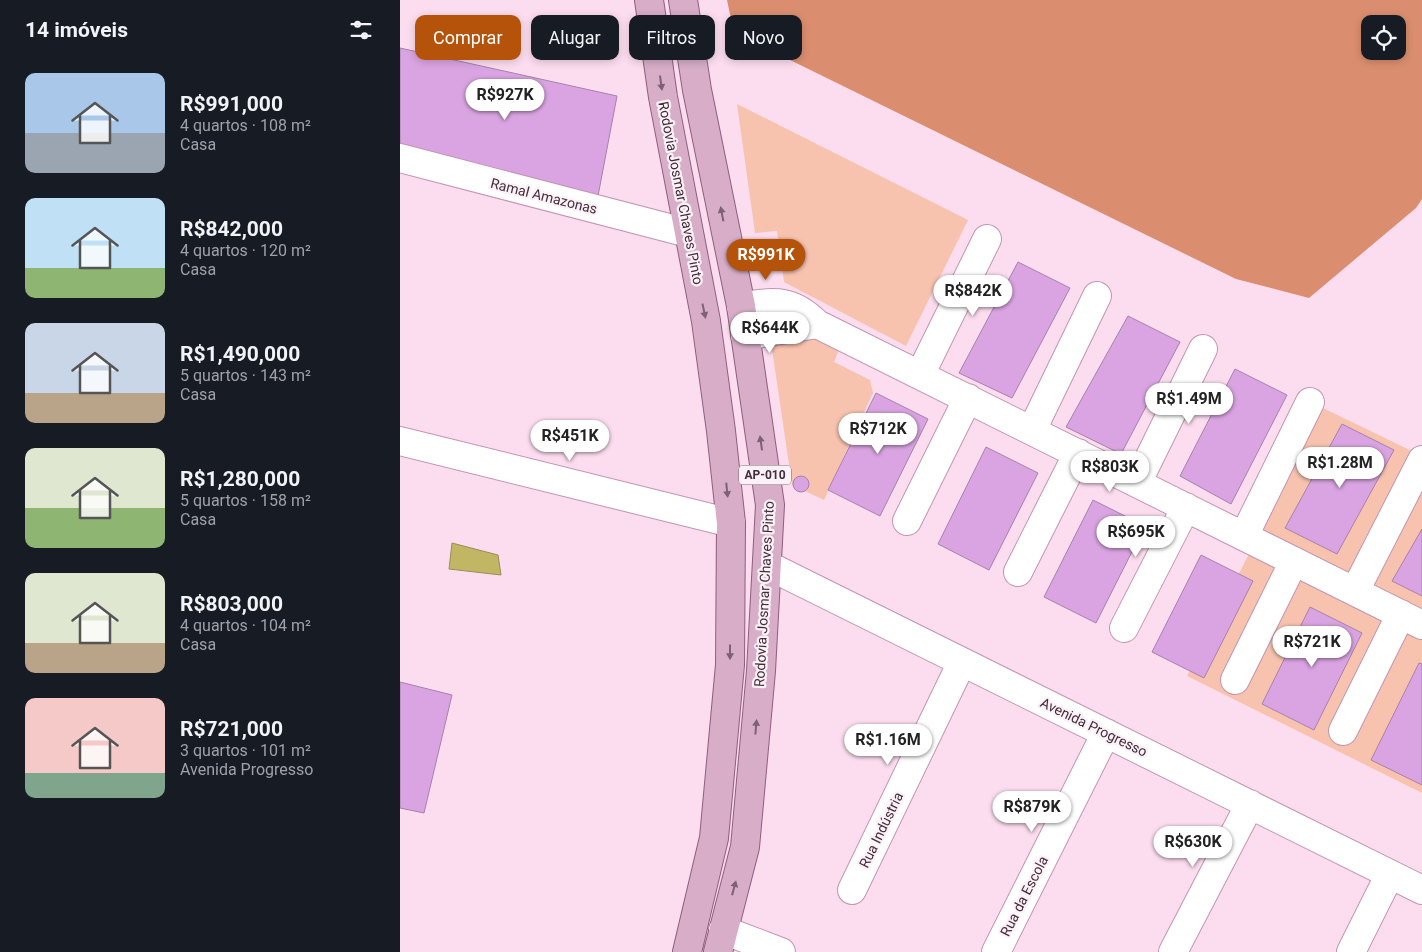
<!DOCTYPE html>
<html lang="pt">
<meta charset="utf-8">
<style>
body{margin:0;font-family:Roboto,sans-serif;background:#20242c;color:#f1f3f6;height:100vh;display:flex;flex-direction:column;font-size:19px;white-space:nowrap}
*{box-sizing:border-box;margin:0}
p{font-size:16px;color:#9ea1a6}
.icon{flex:none;width:28px;height:28px;fill:none;stroke:currentColor;stroke-width:2;stroke-linecap:round;stroke-linejoin:round}
.map{position:relative;flex:1;overflow:hidden}
.drawer{display:flex;flex-direction:column;background:#171b24;width:400px}
.drawer>*{flex:none}
.top-card{position:absolute;left:15px;top:15px;width:475px;height:45px;display:flex;gap:10px}
.controls{position:absolute;left:961px;top:15px;display:grid;gap:10px}
.controls a{display:grid;place-items:center;width:45px;height:45px;border-radius:10px;background:#171b24;box-shadow:0 2px 8px #0003;font-size:25px}
.price{position:absolute;translate:-50% -42px;padding:0 11px;border-radius:18px;background:#fff;color:#222;font-size:16px;line-height:32px;filter:drop-shadow(0 1px 2px #0008)}
.price::after{content:'';position:absolute;left:50%;top:30px;width:15px;height:11px;margin-left:-8px;background:inherit;clip-path:polygon(0 0,100% 0,50% 100%)}
.price.current{background:#b45309;color:#fff}
ul{padding:0;list-style:none}
li{display:flex;align-items:center;gap:15px;height:125px;padding:0 25px}
li span{display:grid;place-items:center;flex:none;width:140px;height:100px;border-radius:10px;color:#555}
li>.icon{margin-inline-start:auto}
span .icon{width:60px;height:60px;fill:#fffc;stroke-width:1}
li b{font-size:21px}
h2{display:flex;justify-content:space-between;align-items:center;height:60px;padding:0 25px;font-size:21px}
.tag{padding:0 18px;border-radius:10px;background:#171b24;box-shadow:0 2px 8px #0003;font-size:18px;line-height:45px}
.tag.current{background:#b45309;color:#fff}
main{display:flex;flex:1;min-height:0}
.map>svg:first-child{display:block}
</style>
<main>
<section class="drawer">
<h2>14 imóveis<svg class="icon" aria-label="filters" viewBox="0 0 24 24"><path d="M4 7h16M4 17h16"/><circle cx="9" cy="7" r="2"/><circle cx="15" cy="17" r="2"/></svg></h2>
<ul>
<li><span style="background:linear-gradient(#a9c7e8 60%,#9aa5b1 0)"><svg class="icon" aria-label="home" viewBox="0 0 24 24"><path d="M3 11l9-7 9 7M6 9v11h12V9"/></svg></span><div><b>R$991,000</b><p>4 quartos · 108 m²</p><p>Casa</p></div></li>
<li><span style="background:linear-gradient(#bfe0f5 70%,#8fb573 0)"><svg class="icon" aria-label="home" viewBox="0 0 24 24"><path d="M3 11l9-7 9 7M6 9v11h12V9"/></svg></span><div><b>R$842,000</b><p>4 quartos · 120 m²</p><p>Casa</p></div></li>
<li><span style="background:linear-gradient(#c9d6e8 70%,#b9a48a 0)"><svg class="icon" aria-label="home" viewBox="0 0 24 24"><path d="M3 11l9-7 9 7M6 9v11h12V9"/></svg></span><div><b>R$1,490,000</b><p>5 quartos · 143 m²</p><p>Casa</p></div></li>
<li><span style="background:linear-gradient(#dfe7d0 60%,#8fb573 0)"><svg class="icon" aria-label="home" viewBox="0 0 24 24"><path d="M3 11l9-7 9 7M6 9v11h12V9"/></svg></span><div><b>R$1,280,000</b><p>5 quartos · 158 m²</p><p>Casa</p></div></li>
<li><span style="background:linear-gradient(#dfe7d0 70%,#b9a48a 0)"><svg class="icon" aria-label="home" viewBox="0 0 24 24"><path d="M3 11l9-7 9 7M6 9v11h12V9"/></svg></span><div><b>R$803,000</b><p>4 quartos · 104 m²</p><p>Casa</p></div></li>
<li><span style="background:linear-gradient(#f6c9c9 75%,#7fa58c 0)"><svg class="icon" aria-label="home" viewBox="0 0 24 24"><path d="M3 11l9-7 9 7M6 9v11h12V9"/></svg></span><div><b>R$721,000</b><p>3 quartos · 101 m²</p><p>Avenida Progresso</p></div></li>
</ul>
</section>
<div class="map">
<svg width="1022" height="952" viewBox="0 0 1022 952">
<rect width="100%" height="100%" fill="#fcddef"/>
<path fill="#f7c3af" d="M337 104 568 220 506 346 384 282 377 231 355 233Z
M410 333 440 347 434 362 470 380 473 393 424 500 392 485 371 342Z
M923 408 1022 456V793L787 676Z"/>
<path fill="#db8e6f" fill-rule="evenodd" d="M327 0H1022V199L1016 208 909 298 836 279 386 58 331 19ZM970 24H998V51H970Z"/>
<path fill="#c1b664" stroke="#9b8d57" d="M52 543 98 555 101 575 49 569Z"/>
<path fill="#daa4e2" stroke="#a582aa" d="M0 48 217 96 198 196 0 145Z
M618 262 670 288 612 398 559 373Z
M728 316 780 342 721 454 666 427Z
M835 369 887 395 831 504 780 476Z
M476 393 528 419 480 516 428 490Z
M942 424 994 450 937 554 885 528Z
M586 447 638 473 589 570 538 544Z
M393 484a8 8 0 1 1 16 0a8 8 0 1 1-16 0Z
M693 500 745 526 696 623 644 597Z
M1022 529V596L992 581Z
M801 555 853 581 804 678 752 652Z
M910 607 962 633 914 730 862 704Z
M1019 663 1022 664V785L971 760Z
M0 682 52 695 24 813 0 808Z"/>
<g fill="none" stroke-linecap="round" stroke-linejoin="round">
<defs>
<path id="minor" d="M0 158 288 233
M341 306C375 302 391 298 417 324L1022 625
M345 336 417 324
M520 375 587 239
M632 430 697 296
M0 441 331 523
M737 483 803 349
M507 521 568 398
M844 536 910 402
M367 565 1022 890
M618 572 678 453
M955 591 1022 460
M724 628 786 507
M835 680 894 561
M943 731 1001 614
M452 890 562 662
M323 930 381 952
M596 952 706 733
M773 952 850 804
M951 952 990 874"/>
<path id="major" d="M249 0 263 97 306 321 321 431 331 523 330 665 314 838 287 952
M283 0 297 90 341 306 370 505 361 671 345 847 318 952"/>
</defs>
<use href="#minor" stroke="#c494b1" stroke-width="30"/>
<use href="#major" stroke="#915d7e" stroke-width="30"/>
<use href="#minor" stroke="#fff" stroke-width="28"/>
<use href="#major" stroke="#d7adc8" stroke-width="28"/>
</g>
<defs><path id="oneway-solid" d="M-6-.8H1V-3.2L6.5 0L1 3.2V.8H-6Z" transform="scale(1.25)"/></defs>
<g fill="#7e6173">
<use href="#oneway-solid" transform="translate(261 83) rotate(82)"/>
<use href="#oneway-solid" transform="translate(322 214) rotate(-101)"/>
<use href="#oneway-solid" transform="translate(304 311) rotate(78)"/>
<use href="#oneway-solid" transform="translate(361 443) rotate(-98)"/>
<use href="#oneway-solid" transform="translate(327 490) rotate(84)"/>
<use href="#oneway-solid" transform="translate(330 652) rotate(90)"/>
<use href="#oneway-solid" transform="translate(356 727) rotate(-85)"/>
<use href="#oneway-solid" transform="translate(334 888) rotate(-75)"/>
</g>
<g text-anchor="middle" dominant-baseline="central" stroke-width="4.5" stroke-linejoin="round" paint-order="stroke">
<rect fill="#fcf1f7" stroke="#7a6873" stroke-width="1" x="339" y="465.5" width="52" height="19" rx="4"/>
<g font-size="12" font-weight="bold" fill="#422e3a">
<text x="365" y="475">AP-010</text>
</g>
<g font-size="14" fill="#422e3a" stroke="#fcf1f7">
<text transform="translate(281 193) rotate(79)">Rodovia Josmar Chaves Pinto</text>
<text transform="translate(144 196) rotate(14)">Ramal Amazonas</text>
<text transform="translate(364 594) rotate(-87)">Rodovia Josmar Chaves Pinto</text>
<text transform="translate(694 727) rotate(26)">Avenida Progresso</text>
<text transform="translate(481 830) rotate(-64)">Rua Indústria</text>
<text transform="translate(624 896) rotate(-63)">Rua da Escola</text>
</g>
</g>
</svg>
<div class="controls">
<a><svg class="icon" aria-label="locate" viewBox="0 0 24 24"><circle cx="12" cy="12" r="6"/><path d="M12 2v4M12 18v4M2 12h4M18 12h4"/></svg></a>
</div>
<b class="price" style="left:105px;top:121px">R$927K</b>
<b class="price current" style="left:366px;top:281px">R$991K</b>
<b class="price" style="left:573px;top:317px">R$842K</b>
<b class="price" style="left:370px;top:354px">R$644K</b>
<b class="price" style="left:789px;top:425px">R$1.49M</b>
<b class="price" style="left:478px;top:455px">R$712K</b>
<b class="price" style="left:170px;top:462px">R$451K</b>
<b class="price" style="left:940px;top:489px">R$1.28M</b>
<b class="price" style="left:710px;top:493px">R$803K</b>
<b class="price" style="left:736px;top:558px">R$695K</b>
<b class="price" style="left:912px;top:668px">R$721K</b>
<b class="price" style="left:488px;top:766px">R$1.16M</b>
<b class="price" style="left:632px;top:833px">R$879K</b>
<b class="price" style="left:793px;top:868px">R$630K</b>
<div class="top-card">
<a class="tag current">Comprar</a>
<a class="tag">Alugar</a>
<a class="tag">Filtros</a>
<a class="tag">Novo</a>
</div>
</div>
</main>
